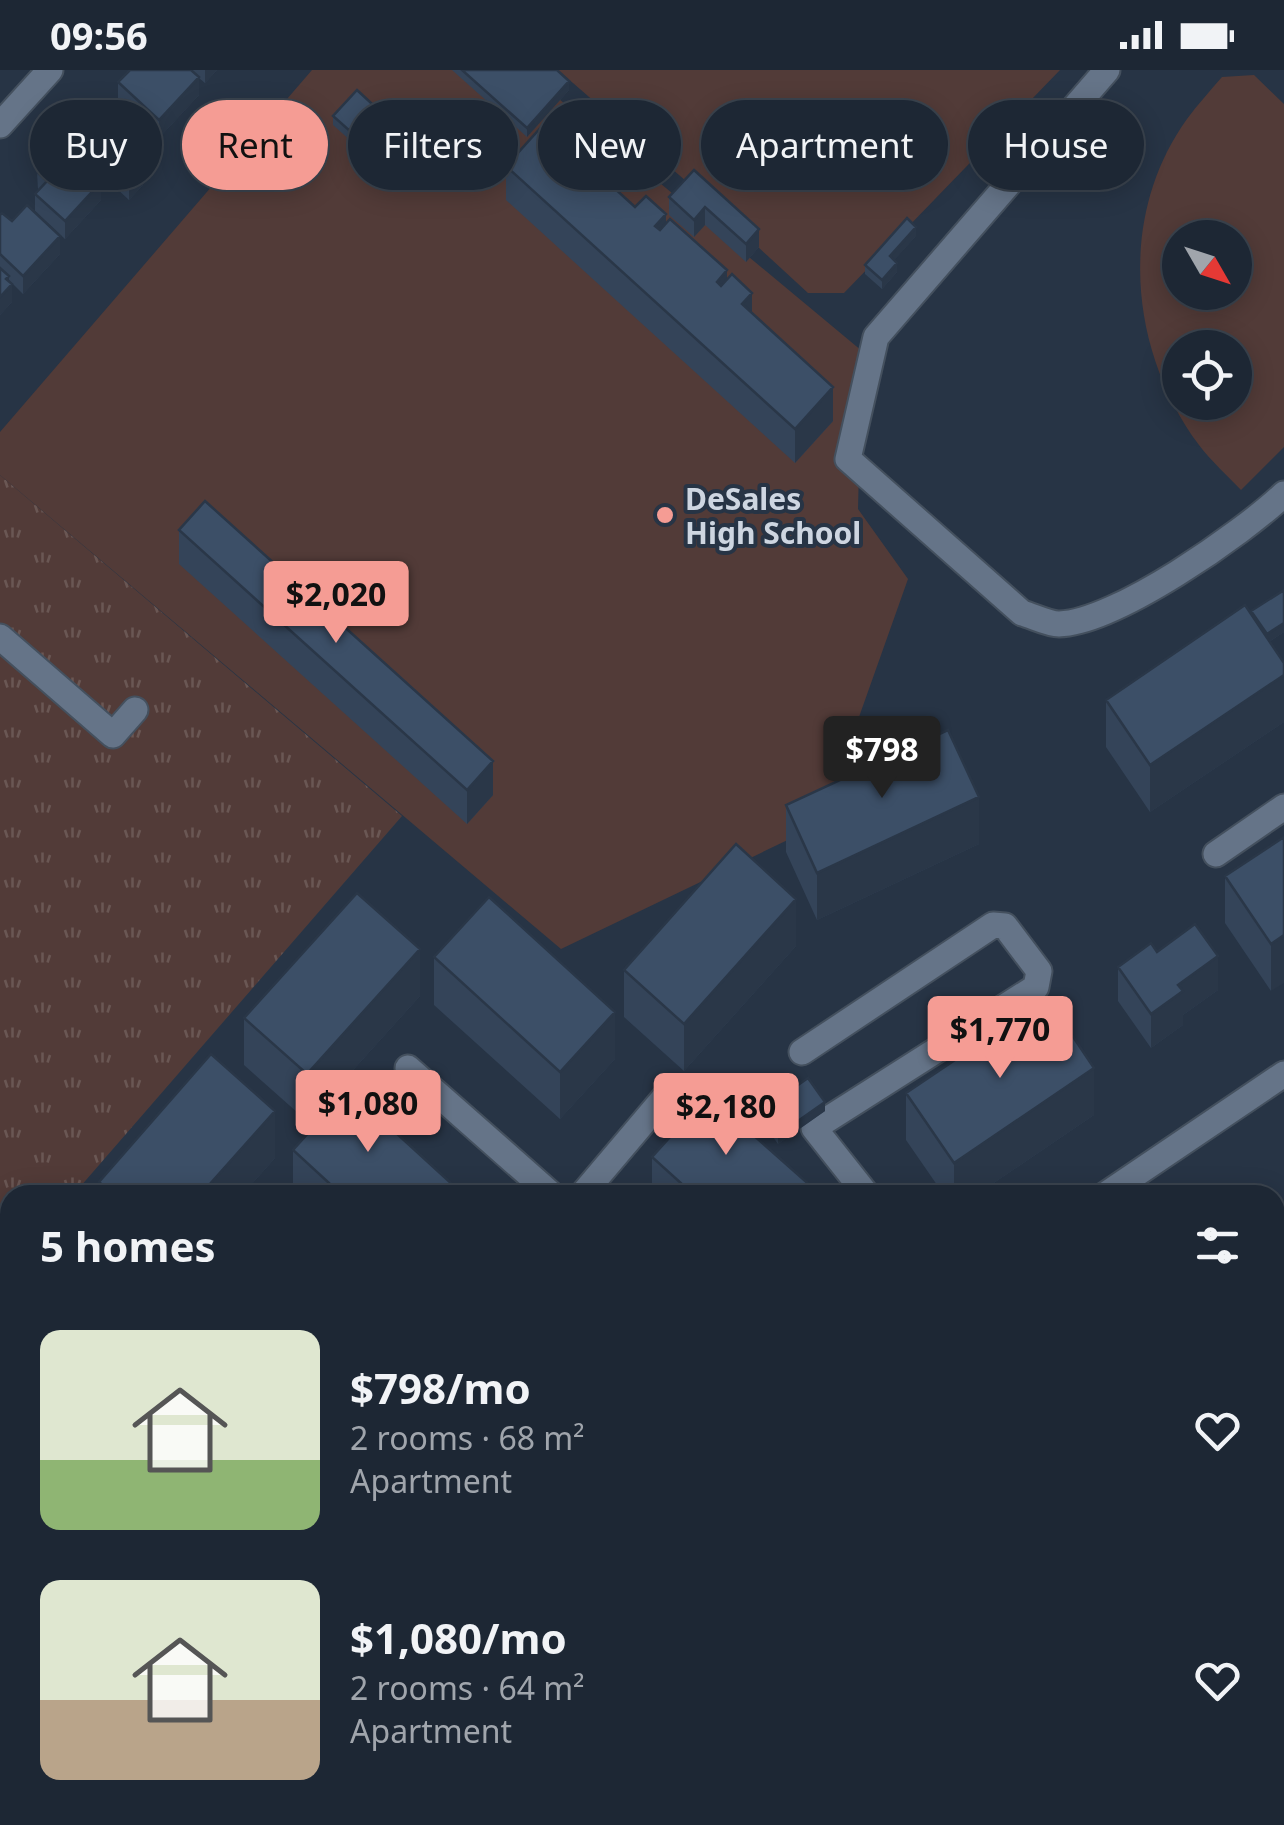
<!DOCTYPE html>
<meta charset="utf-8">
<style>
body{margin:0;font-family:"Noto Sans",sans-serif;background:#2a3340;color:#f1f3f6;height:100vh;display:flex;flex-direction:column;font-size:38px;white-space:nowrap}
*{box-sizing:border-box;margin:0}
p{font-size:32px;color:#a0a5ac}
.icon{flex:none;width:55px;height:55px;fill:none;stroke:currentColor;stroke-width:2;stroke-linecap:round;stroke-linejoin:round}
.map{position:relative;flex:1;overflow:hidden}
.drawer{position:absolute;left:0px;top:1115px;width:1285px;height:640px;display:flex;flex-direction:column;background:#1d2734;border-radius:30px 30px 0 0;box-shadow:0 5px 25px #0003,0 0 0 2px #3b444f}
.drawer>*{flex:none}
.banner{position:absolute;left:30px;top:30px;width:1225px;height:90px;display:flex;gap:20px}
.needle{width:65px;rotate:129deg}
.buttons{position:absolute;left:1162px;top:150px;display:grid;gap:20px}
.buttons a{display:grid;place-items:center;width:90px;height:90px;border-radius:50%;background:#1d2734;box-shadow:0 5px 25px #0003,0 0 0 2px #3b444f;font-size:50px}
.price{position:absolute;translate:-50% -85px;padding:0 22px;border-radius:10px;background:#f59c94;color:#111;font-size:32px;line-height:65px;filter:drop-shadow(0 2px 5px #0008)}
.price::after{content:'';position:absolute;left:50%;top:60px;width:30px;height:22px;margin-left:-15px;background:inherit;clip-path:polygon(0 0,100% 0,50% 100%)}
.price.current{background:#222;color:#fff}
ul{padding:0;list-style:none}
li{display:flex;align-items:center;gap:30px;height:250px;padding:0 40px}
li span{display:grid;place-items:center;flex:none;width:280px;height:200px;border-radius:20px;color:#555}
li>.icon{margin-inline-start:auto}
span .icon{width:120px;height:120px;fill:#fffc;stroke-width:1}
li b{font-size:42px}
h2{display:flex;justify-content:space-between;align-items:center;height:120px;padding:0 40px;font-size:42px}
.tag{padding:0 35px;border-radius:45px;background:#1d2734;box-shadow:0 5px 25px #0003,0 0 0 2px #3b444f;font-size:35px;line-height:90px}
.tag.current{background:#f59c94;color:#111}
.status{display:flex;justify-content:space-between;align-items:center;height:70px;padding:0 50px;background:#1d2734;direction:ltr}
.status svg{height:28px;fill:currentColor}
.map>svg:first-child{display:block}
</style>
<div class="status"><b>09:56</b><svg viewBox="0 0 49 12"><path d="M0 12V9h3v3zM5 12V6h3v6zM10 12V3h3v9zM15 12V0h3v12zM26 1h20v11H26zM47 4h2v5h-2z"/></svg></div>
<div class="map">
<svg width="1284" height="1755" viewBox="0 0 1284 1755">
<defs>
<pattern id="grass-tufts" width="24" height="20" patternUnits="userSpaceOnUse" patternTransform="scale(2.5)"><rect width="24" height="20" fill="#523b38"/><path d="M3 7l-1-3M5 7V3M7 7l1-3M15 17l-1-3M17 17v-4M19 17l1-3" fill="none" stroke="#6a5754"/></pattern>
<pattern id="water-waves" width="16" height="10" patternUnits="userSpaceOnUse" patternTransform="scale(2.5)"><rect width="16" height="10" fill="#2a0e0d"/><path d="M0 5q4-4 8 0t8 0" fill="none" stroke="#483030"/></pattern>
</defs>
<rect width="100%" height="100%" fill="#273445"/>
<path fill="url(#grass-tufts)" d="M0 405 402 746 73 1125H10V1199L0 1210Z"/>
<path fill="#523b38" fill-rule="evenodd" d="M312 0H524L862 281 858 439 908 509 821 754 561 879 0 405V362Z
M558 0H1060L844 223H808L694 118Z
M1254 5 1284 34V377L1241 420C1227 405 1211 391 1199 375 1129 281 1117 146 1187 49 1198 34 1210 21 1222 7ZM1180 168H1235V222H1180ZM1180 278H1235V332H1180Z"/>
<path fill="url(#water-waves)" d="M1275 1242 1284 1244V1459L1275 1465Z
M512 1745H987L978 1755H507Z"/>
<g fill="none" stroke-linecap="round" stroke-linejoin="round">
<defs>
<path id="minor" d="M1107 0 876 267 848 389 1022 543C1033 546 1048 554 1059 554 1115 553 1243 463 1284 424
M0 55 50 0
M0 567 113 665 135 640
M1216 784 1284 737
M802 982 993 855 1005 856 1039 901 1036 917 814 1058 867 1125
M408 998 552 1125
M582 1125 664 1028
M1105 1125 1284 1004
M340 1755 349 1745"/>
</defs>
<use href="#minor" stroke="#44505e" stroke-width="29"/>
<use href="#minor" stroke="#657488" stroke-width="25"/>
</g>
<path fill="#344459" d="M130 0H217L205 13 199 8V25L159 68 118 30V12Z
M452 0H557L569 20 527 67Z
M333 46 383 53 360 79 333 55Z
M75 62 152 81 140 94 143 115 129 130 101 104V130L65 169 35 141V124L38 120 37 102 75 79Z
M506 96 635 137 666 153 727 209 833 351 795 393 506 130Z
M694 100 759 177 746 192 705 155 694 167 669 145V127Z
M0 145 60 184 23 224 9 210 12 232 0 245Z
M916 166 894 190 897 202 882 219 865 204V195Z
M179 460 493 725 467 754 179 494Z
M1284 520V562L1269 572 1284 593V652L1150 742 1106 677V630L1251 545V541Z
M786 735 979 774 817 850 786 782Z
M1284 767 1271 921 1225 853V806Z
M796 876 684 1001 624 947V900Z
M1157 882 1218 920 1183 945V955L1151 978 1118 931V897Z
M434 887 615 989 560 1049 434 935Z
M420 926 307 1051 244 995V948Z
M906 1023 1094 1045 976 1125H944L906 1070Z
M761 1041H825L778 1074 761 1050Z
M293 1080 464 1125H293Z
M652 1087 821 1125H652Z
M275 1088 242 1125H99V1112Z
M10 1694V1724L4 1719V1701Z
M35 1745H58L49 1755Z"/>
<path fill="#2a3748" d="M205 0H217L205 13Z
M199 7V25L159 68V50Z
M569 11V20L527 67V58Z
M383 44V53L360 79V70Z
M152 63V81L131 104V86Z
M143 98V115L129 130V112Z
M101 103V130L65 169V151Z
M705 137V155L694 167V150Z
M666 144V178L655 156Z
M916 157V166L890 195V186Z
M759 159V177L746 192V174Z
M60 166V184L23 224V206Z
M897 193V202L882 219V210Z
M727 200V234L717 212Z
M9 206V217L12 214V232L0 245V227L6 209Z
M752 223V257L742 234Z
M833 317V351L795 393V359Z
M1284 553V562L1267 573V564Z
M1284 605V652L1150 742V695Z
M493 691V725L467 754V720Z
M979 727V774L817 850V803Z
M796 829V876L684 1001V954Z
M1284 865V913L1271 921V874Z
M420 879V926L307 1051V1004Z
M1218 886V920L1183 945V955L1151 978V944L1178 915Z
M615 942V989L560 1049V1002Z
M1094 998V1045L976 1125H954V1093Z
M825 1032V1041L778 1074V1065Z
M275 1041V1088L242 1125H200Z
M10 1745H12V1755H1Z
M48 1745H58L49 1755H48Z"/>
<path fill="#3c4f67" stroke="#2a3748" stroke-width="2.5" d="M130 0H191L199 7 159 50 118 12Z
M462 0H557L569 11 527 58Z
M357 20 383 44 360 70 333 46Z
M102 33 112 42 120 33 152 63 131 86 143 98 129 112 75 62Z
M544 54 635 137 646 126 666 144 655 156 660 160 670 149 727 200 717 212 721 216 732 204 752 223 742 234 833 317 795 359 506 96Z
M65 71 101 103 97 108 101 112 65 151 35 124 47 111 37 102Z
M694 100 759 159 746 174 705 137 694 150 669 127Z
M27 135 60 166 23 206 0 184V145L2 143 12 151Z
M907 148 916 157 890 186 897 193 882 210 865 195Z
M0 198 9 206 6 209 12 214 0 227Z
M205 431 493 691 467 720 179 460Z
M1284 520V553L1267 564 1251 541Z
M1245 535 1284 593V605L1150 695 1106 630Z
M948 660 979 727 817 803 786 735Z
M1284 767V865L1271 874 1225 806Z
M736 774 796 829 684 954 624 900Z
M357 823 420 879 307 1004 244 948Z
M489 827 615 942 560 1002 434 887Z
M1195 854 1218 886 1178 915 1183 921 1151 944 1118 897 1151 873 1157 882Z
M1047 928 1094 998 954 1093 906 1023Z
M211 984 275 1041 200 1125H113L99 1112Z
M808 1008 825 1032 778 1065 761 1041Z
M348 1019 464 1125H342L293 1080Z
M708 1025 821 1125H694L652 1087Z
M10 1694V1706L4 1701Z
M0 1733 10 1742V1745L1 1755Z
M66 1745H68L80 1755H57Z"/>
<circle fill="#f59c94" stroke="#273445" stroke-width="4" cx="665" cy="445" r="10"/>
<g text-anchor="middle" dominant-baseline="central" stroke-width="8" stroke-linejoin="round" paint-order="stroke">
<g font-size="30" font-weight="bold" fill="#ced6e1" stroke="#273445" text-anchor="start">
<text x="685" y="428">DeSales<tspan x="685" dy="34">High School</tspan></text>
</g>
</g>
</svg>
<div class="buttons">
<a><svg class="needle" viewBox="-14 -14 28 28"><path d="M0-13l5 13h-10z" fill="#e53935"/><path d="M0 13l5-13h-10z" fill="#a0a5ac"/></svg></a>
<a><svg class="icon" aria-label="locate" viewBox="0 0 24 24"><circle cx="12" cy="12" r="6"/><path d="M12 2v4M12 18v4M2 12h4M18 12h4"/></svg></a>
</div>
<b class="price" style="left:336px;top:576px">$2,020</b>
<b class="price current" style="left:882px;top:731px">$798</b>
<b class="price" style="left:1000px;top:1011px">$1,770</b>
<b class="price" style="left:368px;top:1085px">$1,080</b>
<b class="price" style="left:726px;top:1088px">$2,180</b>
<div class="banner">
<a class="tag">Buy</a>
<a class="tag current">Rent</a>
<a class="tag">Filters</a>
<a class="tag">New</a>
<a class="tag">Apartment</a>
<a class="tag">House</a>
</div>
<section class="drawer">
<h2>5 homes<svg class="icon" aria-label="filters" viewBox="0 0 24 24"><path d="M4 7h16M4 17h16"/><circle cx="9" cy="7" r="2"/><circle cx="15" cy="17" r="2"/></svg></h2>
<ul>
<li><span style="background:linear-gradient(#dfe7d0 65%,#8fb573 0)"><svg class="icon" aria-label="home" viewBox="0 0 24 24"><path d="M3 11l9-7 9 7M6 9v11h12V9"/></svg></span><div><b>$798/mo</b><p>2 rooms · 68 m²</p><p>Apartment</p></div><svg class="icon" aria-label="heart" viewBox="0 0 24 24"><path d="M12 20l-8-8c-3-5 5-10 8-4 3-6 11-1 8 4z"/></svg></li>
<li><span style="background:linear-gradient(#dfe7d0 60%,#b9a48a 0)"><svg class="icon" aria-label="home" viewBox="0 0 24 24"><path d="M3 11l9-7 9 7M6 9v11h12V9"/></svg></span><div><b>$1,080/mo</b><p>2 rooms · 64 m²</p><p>Apartment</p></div><svg class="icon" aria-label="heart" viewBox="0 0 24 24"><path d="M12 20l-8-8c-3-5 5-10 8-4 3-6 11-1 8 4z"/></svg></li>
</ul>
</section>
</div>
